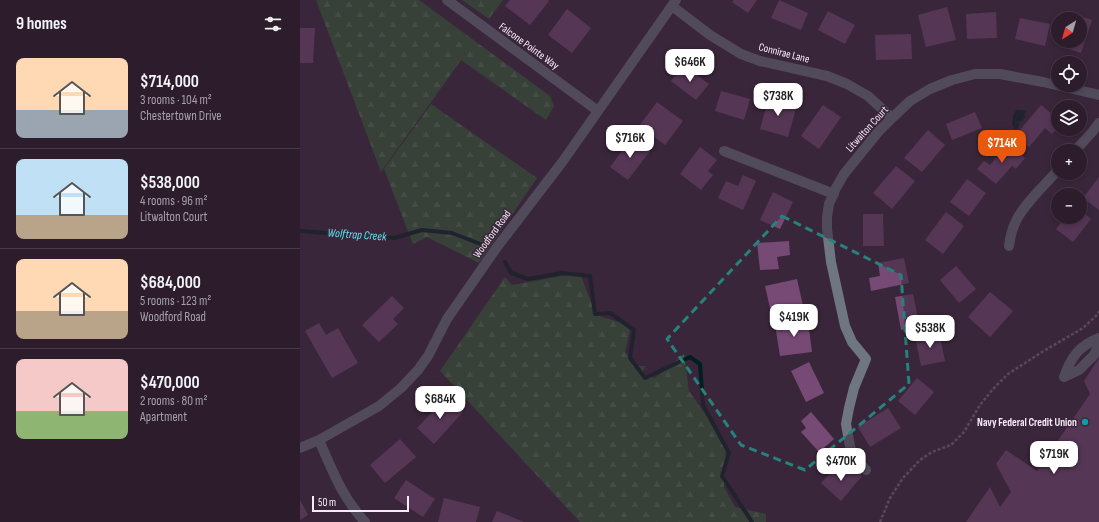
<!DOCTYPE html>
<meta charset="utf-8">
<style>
body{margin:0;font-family:"Sofia Sans Condensed",sans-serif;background:#382938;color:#f1f3f6;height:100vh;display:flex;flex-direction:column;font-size:15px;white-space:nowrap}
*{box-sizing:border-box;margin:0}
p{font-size:13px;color:#a6a1a9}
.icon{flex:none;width:22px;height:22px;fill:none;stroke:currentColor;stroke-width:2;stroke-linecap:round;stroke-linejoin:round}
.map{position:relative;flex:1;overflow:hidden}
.sheet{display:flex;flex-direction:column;background:#2c1c2c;width:300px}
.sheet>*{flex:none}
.needle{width:26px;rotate:217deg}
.fabs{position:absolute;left:751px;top:12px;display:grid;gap:8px}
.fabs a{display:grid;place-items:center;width:36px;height:36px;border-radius:50%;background:#2c1c2c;box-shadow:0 2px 6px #0003,0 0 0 1px #483a48;font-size:20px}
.scale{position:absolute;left:12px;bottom:10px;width:97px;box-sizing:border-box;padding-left:4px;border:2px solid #f8ebf8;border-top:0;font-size:11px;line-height:14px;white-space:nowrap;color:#f8ebf8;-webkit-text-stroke:3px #3a263a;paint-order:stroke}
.price{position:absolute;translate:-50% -34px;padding:0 9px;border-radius:8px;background:#fff;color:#222;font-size:13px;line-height:26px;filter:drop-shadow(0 1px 2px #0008)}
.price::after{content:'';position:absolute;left:50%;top:24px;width:12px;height:9px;margin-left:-6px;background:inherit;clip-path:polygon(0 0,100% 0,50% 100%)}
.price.current{background:#ea580c;color:#fff}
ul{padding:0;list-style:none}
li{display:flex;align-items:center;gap:12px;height:100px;padding:0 16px}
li+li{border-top:1px solid #483a48}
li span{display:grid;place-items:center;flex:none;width:112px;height:80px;border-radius:8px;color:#555}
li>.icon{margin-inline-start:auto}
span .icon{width:48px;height:48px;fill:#fffc;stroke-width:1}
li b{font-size:17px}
h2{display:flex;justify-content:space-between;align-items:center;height:48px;padding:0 16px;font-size:17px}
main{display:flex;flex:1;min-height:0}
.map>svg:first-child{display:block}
</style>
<main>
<section class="sheet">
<h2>9 homes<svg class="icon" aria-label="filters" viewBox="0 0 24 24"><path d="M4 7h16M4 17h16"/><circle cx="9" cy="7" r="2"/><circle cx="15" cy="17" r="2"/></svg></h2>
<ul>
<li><span style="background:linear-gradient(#ffd9b3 65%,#9aa5b1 0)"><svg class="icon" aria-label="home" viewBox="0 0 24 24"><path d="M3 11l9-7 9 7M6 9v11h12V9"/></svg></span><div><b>$714,000</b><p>3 rooms · 104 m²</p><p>Chestertown Drive</p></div></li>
<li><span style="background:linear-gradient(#bfe0f5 70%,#b9a48a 0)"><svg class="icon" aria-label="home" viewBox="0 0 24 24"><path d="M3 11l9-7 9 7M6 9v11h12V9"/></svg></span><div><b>$538,000</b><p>4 rooms · 96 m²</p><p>Litwalton Court</p></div></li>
<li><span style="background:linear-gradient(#ffd9b3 65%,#b9a48a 0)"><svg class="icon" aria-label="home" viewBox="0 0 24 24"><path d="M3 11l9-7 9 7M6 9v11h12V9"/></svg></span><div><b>$684,000</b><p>5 rooms · 123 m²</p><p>Woodford Road</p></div></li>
<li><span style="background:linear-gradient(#f6c9c9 65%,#8fb573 0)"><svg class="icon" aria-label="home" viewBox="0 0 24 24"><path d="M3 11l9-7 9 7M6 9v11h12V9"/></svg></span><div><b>$470,000</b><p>2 rooms · 80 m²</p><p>Apartment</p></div></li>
</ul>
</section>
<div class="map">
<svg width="799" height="522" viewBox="0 0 799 522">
<defs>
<pattern id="forest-firs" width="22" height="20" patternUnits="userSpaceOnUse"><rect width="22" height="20" fill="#346337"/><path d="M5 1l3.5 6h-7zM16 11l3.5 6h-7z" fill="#527a55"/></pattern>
<pattern id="water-ripples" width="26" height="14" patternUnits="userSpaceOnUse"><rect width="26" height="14" fill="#011e21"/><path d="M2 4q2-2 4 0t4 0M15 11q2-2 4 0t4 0" fill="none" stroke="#273f42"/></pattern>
</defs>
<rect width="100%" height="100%" fill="#3a263a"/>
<path fill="url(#forest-firs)" d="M16 0H119L250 96 254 106 246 120 161 60 81 172Z
M162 0H203L189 19Z
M131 104 237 178 179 263 127 237 113 244 84 169Z
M280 273 296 315 331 326 325 352 335 366H346L341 374 355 378 384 354 389 391 426 444 424 487 435 507 466 514V522H280L140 371 205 277 212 285Z"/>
<path fill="url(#water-ripples)" d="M716 110H723L726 111 724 116 726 117 720 122 718 128 715 129 712 125 713 116Z"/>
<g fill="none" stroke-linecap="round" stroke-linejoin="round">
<path stroke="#011e21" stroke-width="4" d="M0 231 94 238 122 230 152 233 183 245
M205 262 211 273 228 279 262 273 290 276 295 314 310 313 334 330 330 358 345 378 390 357 400 364 403 405 429 453 422 476 452 522"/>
</g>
<path fill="#774a75" d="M210 0H248L249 1 230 25 205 6Z
M434 0H457L448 13 432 2Z
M479 0 508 13 501 30 471 18Z
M647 7 656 40 626 47 618 15Z
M267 9 291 28 272 53 248 35Z
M528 11 555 25 545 44 518 30Z
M696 12 697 38 667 39 666 14Z
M771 13 792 20 781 53 760 46 762 41H780V19H769Z
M720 18 750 24 745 46 715 39Z
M0 28H15L13 63H0Z
M611 34 612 59 576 60 575 35Z
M383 65 409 84 396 100 371 81Z
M421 91 450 99 444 120 415 111Z
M469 96 497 105 488 137 460 129Z
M357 102 383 121 365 145 339 126Z
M523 105 541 117 519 149 501 136Z
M741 105 758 119V127L752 134 745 128 729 147 715 136Z
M675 112 682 128 652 140 646 124Z
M628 130 645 145 622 172 604 158Z
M332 138 350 151 328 180 310 167Z
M708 144 725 158 716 169 712 166 696 184 677 169 684 161 690 165Z
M400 147 417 160 408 171 413 175 401 190 380 174Z
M596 166 615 181 592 209 573 193Z
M443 175 456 181 443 210 418 198 426 181 438 186Z
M799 177V210L783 198Z
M667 179 686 193 669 216 650 202Z
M473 192 493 202 480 229 460 220Z
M780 210 791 219 773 242 756 229 766 217H780Z
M646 212 664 226 643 254 625 240Z
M563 214H583L584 246H563Z
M489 241 490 255 477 257 479 269 460 270 457 243Z
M604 258 609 283 571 291 569 278 580 276 578 263Z
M656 266 676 289 659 303 640 280Z
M497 279 504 310 472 317 465 286Z
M690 292 713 311 690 337 668 317Z
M613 294 620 327 601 330 595 297Z
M92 296 104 308 93 319 98 324 79 342 62 325Z
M508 321 512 352 480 356 475 325Z
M19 323 26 335 38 328 58 363 32 378 5 331Z
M639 332 645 361 621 366 615 337Z
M799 358V522H666L690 487 700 507 711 492 696 464 706 450 737 471 790 394 784 381Z
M509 362 524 393 506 402 491 371Z
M617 378 634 392 615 415 598 401Z
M147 396 163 412 134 444 117 428Z
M588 408 601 428 570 447 558 427Z
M511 412 534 439 519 452 501 432 506 428 501 421Z
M100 439 116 457 85 483 70 465Z
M552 467 562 476 541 501 521 483 535 468 545 476Z
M106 480 135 499 123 517 94 498Z
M144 498 180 507 176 522H138Z
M0 500 8 515 0 520Z
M197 511 224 522H192Z"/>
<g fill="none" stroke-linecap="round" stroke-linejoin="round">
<path stroke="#827182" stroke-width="2.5" stroke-dasharray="3 2" stroke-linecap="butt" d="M580 522 590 498 603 478 620 460 632 452 651 445 664 432 680 405 693 389 708 374 742 352 783 328 798 314 799 311"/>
<path stroke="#6e7682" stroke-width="10" d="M147 0 298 111
M372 6 410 35 441 54 460 61 527 76 547 84 568 96 592 118
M424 151 534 194
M775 151 793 131 799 123
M709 246C710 238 712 229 716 221 724 204 745 185 758 170
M764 377C771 357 779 346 799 338
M764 377 779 370 794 355 799 345
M19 440C32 470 42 497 65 522
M0 448 19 440 79 406 101 388 118 370 128 356 147 319 197 247 263 161 376 0
M566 470 553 456 550 446 546 424 549 408 554 388 566 359 552 342 545 326 531 262 527 229V217L529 204 536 188 544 174 579 131 592 118 610 101 630 89 652 80 675 74H700L743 82 799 95"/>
</g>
<path d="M0 0H799V522H0ZM482 216 601 275 609 384 505 470 441 445 367 339Z" fill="#3a263a" fill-opacity=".55" fill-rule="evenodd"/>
<path fill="none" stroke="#26827c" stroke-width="3" stroke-dasharray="8 5" stroke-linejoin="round" d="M482 216 601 275 609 384 505 470 441 445 367 339Z"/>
<circle fill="#0f9aa8" stroke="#3a263a" stroke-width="1.5" cx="785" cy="422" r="4"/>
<g text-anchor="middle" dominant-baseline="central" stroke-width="3" stroke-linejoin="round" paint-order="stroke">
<g font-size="11" fill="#f8ebf8" stroke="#3a263a">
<text transform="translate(229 46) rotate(36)">Falcone Pointe Way</text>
<text transform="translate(484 53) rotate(14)">Connirae Lane</text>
<text transform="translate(567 129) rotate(-48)">Litwalton Court</text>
<text transform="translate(192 234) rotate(-54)">Woodford Road</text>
</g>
<g font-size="11" font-weight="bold" fill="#f8ebf8" stroke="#3a263a" text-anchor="end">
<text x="777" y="422">Navy Federal Credit Union</text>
</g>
<g font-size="12" font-style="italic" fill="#5ee5f3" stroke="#3a263a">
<text transform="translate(57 235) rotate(4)">Wolftrap Creek</text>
</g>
</g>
</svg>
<div class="fabs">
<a><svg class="needle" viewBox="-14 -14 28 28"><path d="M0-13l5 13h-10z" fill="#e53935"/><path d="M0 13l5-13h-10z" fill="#a6a1a9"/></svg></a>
<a><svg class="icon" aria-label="locate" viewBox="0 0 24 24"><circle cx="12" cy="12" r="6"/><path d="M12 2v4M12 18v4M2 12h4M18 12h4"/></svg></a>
<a><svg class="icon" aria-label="layers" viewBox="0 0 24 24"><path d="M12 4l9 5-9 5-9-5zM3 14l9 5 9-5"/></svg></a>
<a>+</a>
<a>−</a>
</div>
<div class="scale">50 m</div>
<b class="price" style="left:390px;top:83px">$646K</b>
<b class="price" style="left:478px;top:117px">$738K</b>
<b class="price" style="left:330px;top:159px">$716K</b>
<b class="price current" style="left:702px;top:164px">$714K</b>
<b class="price" style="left:494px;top:338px">$419K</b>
<b class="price" style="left:630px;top:349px">$538K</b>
<b class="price" style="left:140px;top:420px">$684K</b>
<b class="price" style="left:754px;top:475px">$719K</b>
<b class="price" style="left:541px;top:482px">$470K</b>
</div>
</main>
